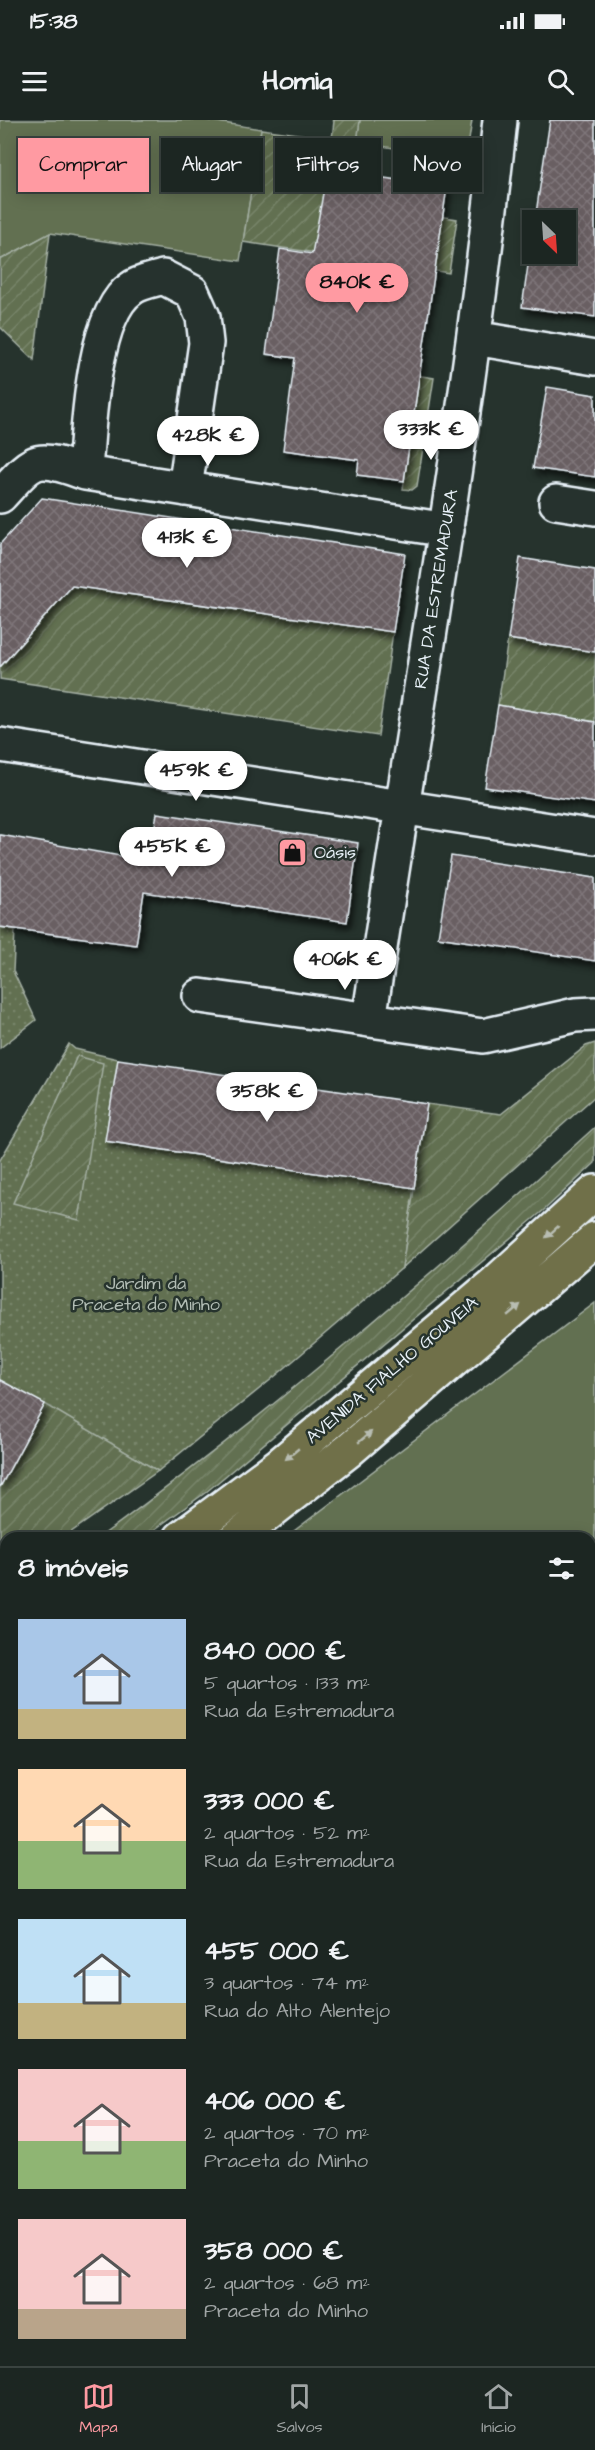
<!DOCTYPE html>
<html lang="pt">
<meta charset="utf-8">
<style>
body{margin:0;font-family:"Architects Daughter",sans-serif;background:#29322f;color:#f1f3f6;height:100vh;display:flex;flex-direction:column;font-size:22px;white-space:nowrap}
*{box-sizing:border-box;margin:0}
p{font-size:20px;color:#a0a5a5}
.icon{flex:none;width:33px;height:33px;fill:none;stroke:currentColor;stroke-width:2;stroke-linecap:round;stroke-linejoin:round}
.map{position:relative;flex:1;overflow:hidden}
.panel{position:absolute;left:0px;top:1412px;width:596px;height:836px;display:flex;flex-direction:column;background:#1c2622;border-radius:18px 18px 0 0;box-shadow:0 3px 15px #0003,0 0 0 2px #3a4340}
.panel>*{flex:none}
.top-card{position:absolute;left:18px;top:18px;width:560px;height:54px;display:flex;gap:12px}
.needle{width:39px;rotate:155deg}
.controls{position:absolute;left:522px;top:90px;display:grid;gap:12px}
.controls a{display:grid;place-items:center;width:54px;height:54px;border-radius:0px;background:#1c2622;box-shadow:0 3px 15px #0003,0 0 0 2px #3a4340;font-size:30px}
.price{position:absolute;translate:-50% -51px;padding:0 14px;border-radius:21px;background:#fff;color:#222;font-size:20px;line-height:39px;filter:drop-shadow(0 2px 3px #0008)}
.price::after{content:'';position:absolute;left:50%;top:36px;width:18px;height:14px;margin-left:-9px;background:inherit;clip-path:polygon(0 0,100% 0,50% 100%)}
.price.on{background:#ff9aa2;color:#111}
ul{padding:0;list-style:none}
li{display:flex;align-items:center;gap:18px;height:150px;padding:0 18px}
li span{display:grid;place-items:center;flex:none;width:168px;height:120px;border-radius:0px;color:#555}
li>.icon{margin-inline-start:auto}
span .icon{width:72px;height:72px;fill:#fffc;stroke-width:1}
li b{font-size:26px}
h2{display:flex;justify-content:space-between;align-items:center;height:72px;padding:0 18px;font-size:26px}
.tag{padding:0 21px;border-radius:0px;background:#1c2622;box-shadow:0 3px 15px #0003,0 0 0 2px #3a4340;font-size:21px;line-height:54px}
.tag.on{background:#ff9aa2;color:#111}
.status{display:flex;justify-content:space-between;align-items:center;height:42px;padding:0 30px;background:#1c2622;direction:ltr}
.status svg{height:16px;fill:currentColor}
header{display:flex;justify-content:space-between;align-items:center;height:78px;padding:0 18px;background:#1c2622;font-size:27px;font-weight:700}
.menu{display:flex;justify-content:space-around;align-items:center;height:84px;border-top:2px solid #3a4340;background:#1c2622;font-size:16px;color:#a0a5a5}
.menu a{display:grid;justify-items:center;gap:3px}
.menu .on{color:#ff9aa2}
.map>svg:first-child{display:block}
</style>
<div class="status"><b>15:38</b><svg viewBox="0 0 49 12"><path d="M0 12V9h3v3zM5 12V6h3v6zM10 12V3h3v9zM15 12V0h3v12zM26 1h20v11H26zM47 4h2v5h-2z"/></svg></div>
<header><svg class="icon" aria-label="menu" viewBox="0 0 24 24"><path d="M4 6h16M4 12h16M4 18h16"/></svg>Homiq<svg class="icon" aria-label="search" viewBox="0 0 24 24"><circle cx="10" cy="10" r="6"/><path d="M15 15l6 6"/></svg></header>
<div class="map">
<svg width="595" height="2246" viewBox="0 0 595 2246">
<defs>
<pattern id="wetland-marsh" width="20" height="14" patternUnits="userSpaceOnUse" patternTransform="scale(1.5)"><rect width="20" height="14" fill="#627051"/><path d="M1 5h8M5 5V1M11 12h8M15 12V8" fill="none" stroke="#78856b"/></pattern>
<pattern id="park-dots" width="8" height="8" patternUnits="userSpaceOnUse" patternTransform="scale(1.5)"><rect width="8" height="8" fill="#627051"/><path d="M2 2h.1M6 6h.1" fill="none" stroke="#78856b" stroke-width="1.8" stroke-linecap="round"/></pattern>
<pattern id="garden-furrows" width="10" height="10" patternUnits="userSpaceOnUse" patternTransform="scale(1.5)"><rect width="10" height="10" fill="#627051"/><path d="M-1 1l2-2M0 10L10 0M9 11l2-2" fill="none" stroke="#78856b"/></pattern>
<pattern id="building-cross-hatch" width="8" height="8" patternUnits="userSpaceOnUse" patternTransform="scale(1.5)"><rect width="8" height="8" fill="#695e62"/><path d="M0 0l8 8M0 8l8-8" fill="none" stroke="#7e7679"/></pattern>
<filter id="shadow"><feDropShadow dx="3.5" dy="6" stdDeviation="3" flood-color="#0009"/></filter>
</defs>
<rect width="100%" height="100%" fill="#26332d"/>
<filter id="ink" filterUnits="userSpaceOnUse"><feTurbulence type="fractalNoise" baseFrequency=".0167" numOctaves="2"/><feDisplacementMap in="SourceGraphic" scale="12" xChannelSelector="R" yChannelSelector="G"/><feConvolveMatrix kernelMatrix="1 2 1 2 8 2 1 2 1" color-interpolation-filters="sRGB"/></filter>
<g filter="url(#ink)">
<path fill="#627051" stroke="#a5b0a4" stroke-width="1.5" d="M0 0H205L261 9 240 141 50 113 0 140Z
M360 0H472L466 40 357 22Z
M595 1183V2040L590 2035V1418L286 1417Z
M6 1623V2241H590V2072L595 2076V2246H0V1625Z"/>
<path fill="url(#wetland-marsh)" stroke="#a5b0a4" stroke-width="1.5" d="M0 2016 6 2017V2241H69L64 2246H0Z"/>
<path fill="url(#park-dots)" stroke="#a5b0a4" stroke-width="1.5" d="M0 807 15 810 13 851 36 900 0 928Z
M69 924 75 929 118 939 105 1021 414 1068 402 1148 279 1253 158 1351 0 1260V1040Z"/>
<path fill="url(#garden-furrows)" stroke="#a5b0a4" stroke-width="1.5" d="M332 0H360L357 22 332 19 334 1Z
M261 9 305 15 299 59 325 63 322 78 457 99 449 153 243 122Z
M50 113 34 240 0 207V140Z
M344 244 434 258 417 366 412 370 403 369 417 273Z
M72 466 393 512 378 616 0 559V547Z
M508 519 595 532V602L498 585Z
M595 923V976L402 1148 427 984 501 994 586 926Z
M77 936 103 943 79 1100 13 1083Z
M595 1007V1043L544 1090 205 1373 144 1417H100C273 1291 436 1151 595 1007Z
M45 1284 158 1351 64 1417 6 1418V1459L0 1463V1368Z"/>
<path fill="url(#building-cross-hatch)" stroke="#e8f1f8" stroke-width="1.5" filter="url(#shadow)" d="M550 0H595V197L522 187 532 118V134H566V100H535Z
M305 16 346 20 342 52 447 67 404 361 357 355 359 340 283 330 295 238 266 234 280 129 312 134 325 63 299 59Z
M547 267 595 275V357L533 348Z
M42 378 405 434 393 512 72 466 0 547V424Z
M520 438 595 450V532L508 519Z
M498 585 595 602V683L485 667Z
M157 693 358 723 347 802 144 772 136 825 0 807V715L149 741Z
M451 736 595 758V841L438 817Z
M118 939 427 984 414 1068 105 1021Z
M0 1260 45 1284 0 1367Z"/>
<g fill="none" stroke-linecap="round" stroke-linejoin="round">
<defs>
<path id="minor" d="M474 218 595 238
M85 353C88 308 93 193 132 168 140 162 154 160 163 157L192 172 203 197 206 223 185 369
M0 376C35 338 34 334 85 353L447 410
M556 382 595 388
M0 625 595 717
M200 876 483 916 575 895 595 894
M369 900C414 600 468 302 500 0"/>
<path id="major" d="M181 1418 279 1345 496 1162 595 1072
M237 1418 348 1331 595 1119
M0 1544 6 1540
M0 1586 6 1582"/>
</defs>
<use href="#minor" stroke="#e8f1f8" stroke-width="38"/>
<use href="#major" stroke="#e8f1f8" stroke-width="38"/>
<use href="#minor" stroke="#26332d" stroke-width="33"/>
<use href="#major" stroke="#70704a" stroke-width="33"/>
</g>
<defs><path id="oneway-solid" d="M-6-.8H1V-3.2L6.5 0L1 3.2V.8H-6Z" transform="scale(1.5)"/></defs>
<g fill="#b8bdb2">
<use href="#oneway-solid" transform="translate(552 1112) rotate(138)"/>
<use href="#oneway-solid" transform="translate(514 1190) rotate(-40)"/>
<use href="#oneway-solid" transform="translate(365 1317) rotate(-40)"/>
<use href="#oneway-solid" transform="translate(292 1334) rotate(140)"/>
</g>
</g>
<defs>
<symbol id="shop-square" viewBox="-11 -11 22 22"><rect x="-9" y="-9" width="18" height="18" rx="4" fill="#ff9aa2" stroke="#26332d"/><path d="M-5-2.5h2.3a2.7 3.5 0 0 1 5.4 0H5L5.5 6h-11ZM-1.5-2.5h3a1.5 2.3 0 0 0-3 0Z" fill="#111"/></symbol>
</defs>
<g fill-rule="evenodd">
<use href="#shop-square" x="276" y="716" width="33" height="33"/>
</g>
<g text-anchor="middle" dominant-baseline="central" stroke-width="5" stroke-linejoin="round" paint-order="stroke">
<g font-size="18" fill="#e8f1f8" stroke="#26332d">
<text transform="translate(436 469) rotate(-81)">RUA DA ESTREMADURA</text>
<text transform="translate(392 1250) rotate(-40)">AVENIDA FIALHO GOUVEIA</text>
</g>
<g font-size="18" fill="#e8f1f8" stroke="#26332d" text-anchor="start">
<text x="314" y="732">Oásis</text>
</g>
<g font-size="18" fill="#b2bdb5" stroke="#26332d">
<text x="146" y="1163">Jardim da<tspan x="146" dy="21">Praceta do Minho</tspan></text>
</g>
</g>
</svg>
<div class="controls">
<a><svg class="needle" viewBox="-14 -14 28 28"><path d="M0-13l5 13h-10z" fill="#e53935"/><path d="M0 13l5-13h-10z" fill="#a0a5a5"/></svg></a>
</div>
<b class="price on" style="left:357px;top:194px">840K €</b>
<b class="price" style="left:431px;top:341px">333K €</b>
<b class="price" style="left:208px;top:347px">428K €</b>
<b class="price" style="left:187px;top:449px">413K €</b>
<b class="price" style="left:196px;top:682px">459K €</b>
<b class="price" style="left:172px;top:758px">455K €</b>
<b class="price" style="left:345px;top:871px">406K €</b>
<b class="price" style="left:267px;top:1003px">358K €</b>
<div class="top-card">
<a class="tag on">Comprar</a>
<a class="tag">Alugar</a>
<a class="tag">Filtros</a>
<a class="tag">Novo</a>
</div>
<section class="panel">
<h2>8 imóveis<svg class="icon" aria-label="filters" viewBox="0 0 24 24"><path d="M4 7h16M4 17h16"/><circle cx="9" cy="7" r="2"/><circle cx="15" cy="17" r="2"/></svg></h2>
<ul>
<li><span style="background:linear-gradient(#a9c7e8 75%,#c2b280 0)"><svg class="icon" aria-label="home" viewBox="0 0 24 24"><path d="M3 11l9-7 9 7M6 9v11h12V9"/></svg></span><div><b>840 000 €</b><p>5 quartos · 133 m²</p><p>Rua da Estremadura</p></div></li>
<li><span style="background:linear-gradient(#ffd9b3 60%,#8fb573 0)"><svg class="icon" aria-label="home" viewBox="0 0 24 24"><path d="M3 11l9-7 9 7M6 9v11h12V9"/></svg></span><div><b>333 000 €</b><p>2 quartos · 52 m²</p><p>Rua da Estremadura</p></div></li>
<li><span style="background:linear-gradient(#bfe0f5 70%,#c2b280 0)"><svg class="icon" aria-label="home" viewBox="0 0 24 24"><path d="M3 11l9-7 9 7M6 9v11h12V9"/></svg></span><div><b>455 000 €</b><p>3 quartos · 74 m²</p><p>Rua do Alto Alentejo</p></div></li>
<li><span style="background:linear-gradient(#f6c9c9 60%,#8fb573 0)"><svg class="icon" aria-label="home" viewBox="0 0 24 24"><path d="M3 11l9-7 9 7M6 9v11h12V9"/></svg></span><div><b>406 000 €</b><p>2 quartos · 70 m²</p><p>Praceta do Minho</p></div></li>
<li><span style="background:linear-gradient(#f6c9c9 75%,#b9a48a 0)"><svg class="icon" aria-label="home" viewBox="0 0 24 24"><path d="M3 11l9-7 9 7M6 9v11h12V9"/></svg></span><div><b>358 000 €</b><p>2 quartos · 68 m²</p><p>Praceta do Minho</p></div></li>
</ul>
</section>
</div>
<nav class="menu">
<a class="on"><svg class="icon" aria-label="map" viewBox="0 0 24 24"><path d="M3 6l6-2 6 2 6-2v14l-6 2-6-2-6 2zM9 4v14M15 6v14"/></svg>Mapa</a>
<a><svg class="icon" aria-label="saved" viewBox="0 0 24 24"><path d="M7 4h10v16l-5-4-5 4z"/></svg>Salvos</a>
<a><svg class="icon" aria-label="home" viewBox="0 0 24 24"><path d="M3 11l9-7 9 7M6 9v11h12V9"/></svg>Início</a>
</nav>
